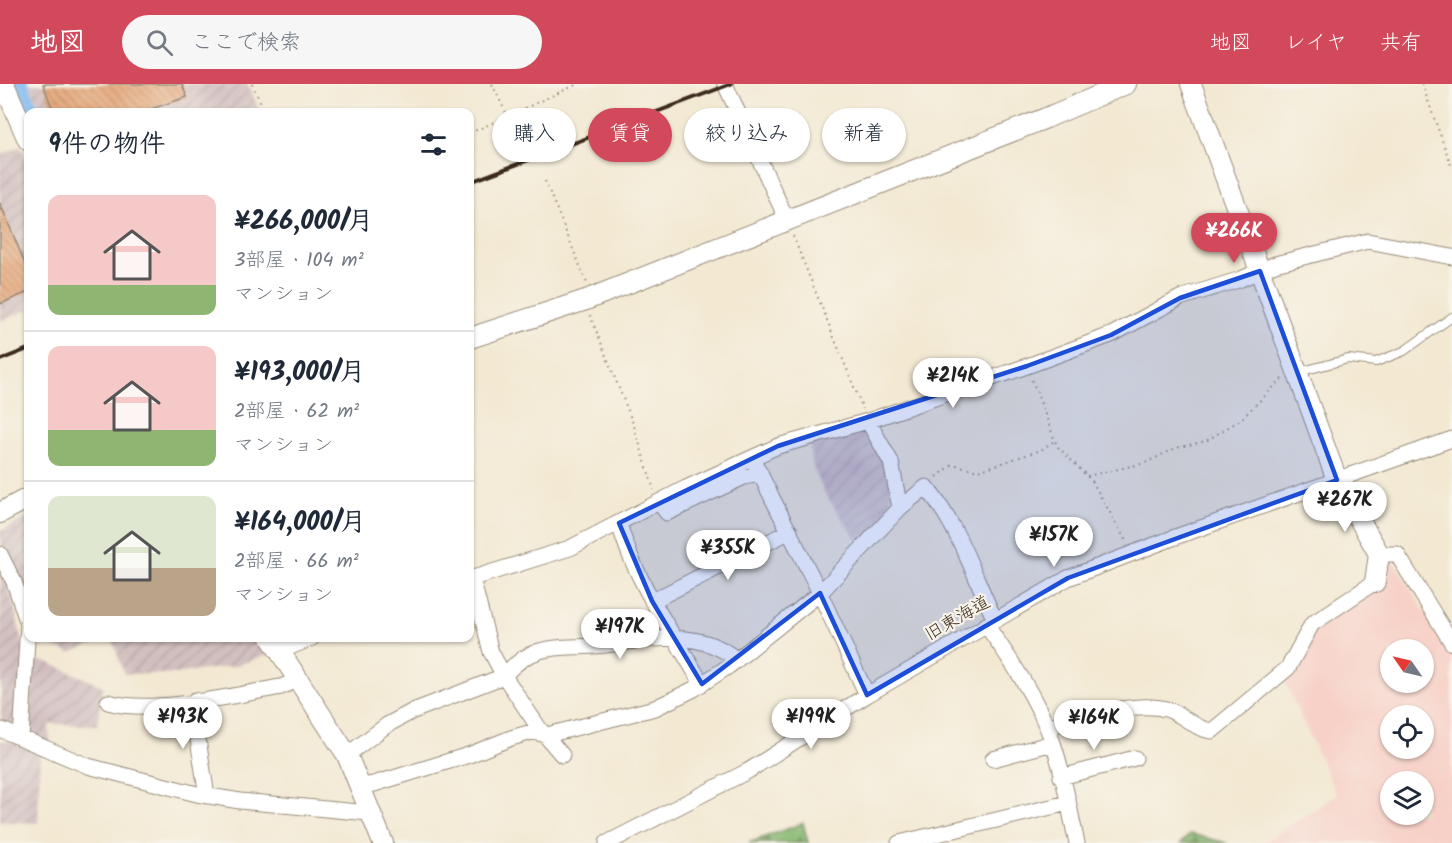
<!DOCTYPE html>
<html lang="ja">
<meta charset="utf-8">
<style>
body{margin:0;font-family:Kalam,"Klee One",sans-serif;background:#f6f6f7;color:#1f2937;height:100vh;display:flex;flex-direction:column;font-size:22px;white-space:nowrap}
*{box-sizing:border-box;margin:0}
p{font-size:20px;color:#747a83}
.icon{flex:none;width:33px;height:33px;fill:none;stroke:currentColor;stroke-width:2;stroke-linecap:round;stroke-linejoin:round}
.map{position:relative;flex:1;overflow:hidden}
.panel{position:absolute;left:24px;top:24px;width:450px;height:534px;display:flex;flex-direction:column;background:#fff;border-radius:12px;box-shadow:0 2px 4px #0004}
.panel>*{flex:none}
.banner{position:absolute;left:492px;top:24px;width:570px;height:54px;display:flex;gap:12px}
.needle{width:39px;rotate:304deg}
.fabs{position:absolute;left:1380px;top:555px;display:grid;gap:12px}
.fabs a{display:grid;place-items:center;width:54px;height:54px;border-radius:50%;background:#fff;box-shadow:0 2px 4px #0004;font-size:30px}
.price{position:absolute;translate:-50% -51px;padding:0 14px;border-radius:21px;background:#fff;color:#222;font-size:20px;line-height:39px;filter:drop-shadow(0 2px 3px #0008)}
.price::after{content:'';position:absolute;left:50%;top:36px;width:18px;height:14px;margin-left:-9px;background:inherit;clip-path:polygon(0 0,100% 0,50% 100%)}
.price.active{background:#d1495b;color:#fff}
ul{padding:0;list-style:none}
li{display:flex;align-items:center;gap:18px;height:150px;padding:0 24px}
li+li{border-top:2px solid #e0e1e3}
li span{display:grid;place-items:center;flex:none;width:168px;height:120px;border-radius:12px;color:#555}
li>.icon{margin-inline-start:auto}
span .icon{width:72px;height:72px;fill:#fffc;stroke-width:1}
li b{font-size:26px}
h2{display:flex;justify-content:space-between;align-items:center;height:72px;padding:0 24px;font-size:26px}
.chip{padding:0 21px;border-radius:27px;background:#fff;box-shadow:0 2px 4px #0004;font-size:21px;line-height:54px}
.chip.active{background:#d1495b;color:#fff}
header{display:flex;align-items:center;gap:36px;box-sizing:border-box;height:84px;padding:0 30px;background:#d1495b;color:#fff}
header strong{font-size:28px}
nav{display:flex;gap:33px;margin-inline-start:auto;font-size:21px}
.search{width:420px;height:54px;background:#f6f6f7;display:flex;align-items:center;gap:15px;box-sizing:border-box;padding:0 21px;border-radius:33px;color:#747a83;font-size:22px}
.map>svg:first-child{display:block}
</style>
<header>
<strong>地図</strong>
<div class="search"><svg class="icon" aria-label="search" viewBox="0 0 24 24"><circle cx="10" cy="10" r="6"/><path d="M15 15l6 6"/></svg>ここで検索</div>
<nav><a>地図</a><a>レイヤ</a><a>共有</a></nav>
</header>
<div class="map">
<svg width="1452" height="759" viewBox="0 0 1452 759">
<defs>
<pattern id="industrial-furrows" width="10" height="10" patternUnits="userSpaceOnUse" patternTransform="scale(1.5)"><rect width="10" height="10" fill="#d2bfc0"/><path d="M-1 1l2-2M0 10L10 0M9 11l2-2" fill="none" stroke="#b5a4a5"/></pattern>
<pattern id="forest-firs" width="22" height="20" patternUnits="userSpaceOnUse" patternTransform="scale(1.5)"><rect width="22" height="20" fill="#86b872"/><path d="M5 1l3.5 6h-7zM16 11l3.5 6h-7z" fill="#6f965d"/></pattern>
<pattern id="building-back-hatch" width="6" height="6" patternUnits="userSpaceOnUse" patternTransform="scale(1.5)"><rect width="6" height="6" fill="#e4a06f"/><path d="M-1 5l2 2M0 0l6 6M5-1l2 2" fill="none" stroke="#ba835b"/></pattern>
</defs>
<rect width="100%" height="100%" fill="#f7f3e8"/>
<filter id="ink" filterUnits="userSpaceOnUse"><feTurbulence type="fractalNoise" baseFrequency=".0167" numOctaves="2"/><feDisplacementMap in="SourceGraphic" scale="12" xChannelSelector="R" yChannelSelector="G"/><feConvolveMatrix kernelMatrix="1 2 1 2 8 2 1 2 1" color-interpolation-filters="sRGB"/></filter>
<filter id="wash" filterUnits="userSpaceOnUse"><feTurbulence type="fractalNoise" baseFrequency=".008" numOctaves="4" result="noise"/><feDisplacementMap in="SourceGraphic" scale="24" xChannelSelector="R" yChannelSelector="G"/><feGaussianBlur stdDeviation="1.35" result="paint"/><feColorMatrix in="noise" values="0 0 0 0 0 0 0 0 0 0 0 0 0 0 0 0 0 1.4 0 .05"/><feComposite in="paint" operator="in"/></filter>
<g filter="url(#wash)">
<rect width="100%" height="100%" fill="#f3e9d3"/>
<path fill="#f7d1c8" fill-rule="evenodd" d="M1386 472 1392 475 1452 572V759H1263L1337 711 1283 594 1315 544 1376 500ZM1390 566H1424V598H1390ZM1390 632H1424V664H1390ZM1390 698H1424V730H1390Z"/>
<path fill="url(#industrial-furrows)" d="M20 0H248L260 28H32Z
M20 62 28 80V226L0 237V72Z
M867 343 892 398 890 429 861 461 825 410 813 383 809 359Z
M28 433V527L0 456V448Z
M0 482 8 498 25 569 17 640 1 651Z
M35 554H108L70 569Z
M112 554H262L271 570 234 582 175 590H124Z
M32 576 47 578 103 602 97 641 49 640 50 660 28 653Z
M0 657H19L40 668 38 739 0 738Z"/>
<path fill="url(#forest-firs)" stroke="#607148" stroke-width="1.5" d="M803 739 808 759H749Z
M1190 750 1227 759H1181Z"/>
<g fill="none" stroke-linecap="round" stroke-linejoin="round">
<path stroke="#7fb9f0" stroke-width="24" d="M16 0 28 29"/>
</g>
<g id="blocks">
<path fill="url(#building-back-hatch)" d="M43 0H182L187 13 142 28H54Z
M0 119 28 187V208L0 220Z"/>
</g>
</g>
<g filter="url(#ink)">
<use href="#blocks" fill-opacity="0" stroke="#978a78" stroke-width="1.5"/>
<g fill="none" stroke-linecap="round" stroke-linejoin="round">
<defs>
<path id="service" d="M1299 288 1348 275 1376 278 1404 267 1452 233"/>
<path id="minor" d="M725 0 787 136
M868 337 891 378 900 424 926 403C958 441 974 492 995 536
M752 374 816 501 867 611
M659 418 667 429 744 393 761 390
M619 439C635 498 672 547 702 600
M0 470 14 498 28 540 21 654
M1379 470H1397L1452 559
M470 495 570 464 686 404 778 362 868 337 1027 282 1111 251 1180 214 1241 195 1275 180 1368 157 1452 173
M652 517 790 447
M986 541C1012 577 1037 615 1052 656 1064 689 1069 725 1077 759
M278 568 312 554
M195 616 196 643 207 712
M108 618C153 631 234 611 281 603L297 596
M1047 643C1080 635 1133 616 1166 625 1183 630 1194 645 1212 647L1288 584 1312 540 1375 498
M2 646 88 682 197 710 240 717 369 729
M347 671 387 641 413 627 504 592 491 568 472 494
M562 671 539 644 504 592C535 555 564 566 605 561 649 556 699 543 737 576
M993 675 1053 659
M1061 693 1135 674
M362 702 374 700 469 671 511 654 532 648 547 651 655 624 694 605 729 582 820 509 900 424
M607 759 748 687 867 611 1068 494 1178 452 1452 355
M899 759 1068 719"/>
<path id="tertiary" d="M4 0 28 56
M1191 0 1337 396 1379 470 1375 498
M470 254 586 216 1046 34 1126 0
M0 429 28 414
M271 554 347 671 383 759"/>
</defs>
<use href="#service" stroke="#978a78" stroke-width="10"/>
<use href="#minor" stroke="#978a78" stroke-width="17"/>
<use href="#tertiary" stroke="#978a78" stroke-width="22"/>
<path stroke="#978a78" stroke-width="2" stroke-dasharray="1.5 4.5" stroke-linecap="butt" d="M252 0 265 28
M492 0 526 70
M1422 0 1452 84
M470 49 578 0
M545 97 587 199
M793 152 863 325
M590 231 634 342 654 406
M1032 296 1057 362 1092 397 1126 457
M1087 392 1145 379 1176 364 1206 357 1240 336 1283 294
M937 393 953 380 978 387 1041 366 1054 357"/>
<use href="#service" stroke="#fff" stroke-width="8"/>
<use href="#minor" stroke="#fff" stroke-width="15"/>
<use href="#tertiary" stroke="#fff" stroke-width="20"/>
<path stroke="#3b2a1e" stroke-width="4" d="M470 98 731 0
M0 276 28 265"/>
</g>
</g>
<path fill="#1d4ed8" fill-opacity="0.2" stroke="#1d4ed8" stroke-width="4.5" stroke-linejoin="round" d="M1260 187 1337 396 1068 494 867 611 820 509 702 600 652 517 619 439 778 362 1027 282 1111 251 1180 214Z"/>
<g text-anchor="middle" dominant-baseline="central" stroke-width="4.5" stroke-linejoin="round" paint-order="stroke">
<g font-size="18" fill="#3b2a1e" stroke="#f7f3e8">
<text transform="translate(958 535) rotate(-30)">旧東海道</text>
</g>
</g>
</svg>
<div class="fabs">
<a><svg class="needle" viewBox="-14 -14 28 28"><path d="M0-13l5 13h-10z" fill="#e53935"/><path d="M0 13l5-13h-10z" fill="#747a83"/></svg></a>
<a><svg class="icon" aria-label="locate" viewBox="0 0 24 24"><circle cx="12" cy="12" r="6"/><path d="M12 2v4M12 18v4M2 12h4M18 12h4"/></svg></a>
<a><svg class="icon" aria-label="layers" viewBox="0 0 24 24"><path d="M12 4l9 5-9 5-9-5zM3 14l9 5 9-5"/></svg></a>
</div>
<b class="price active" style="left:1234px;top:180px">¥266K</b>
<b class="price" style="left:953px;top:325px">¥214K</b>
<b class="price" style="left:1345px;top:449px">¥267K</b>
<b class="price" style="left:1054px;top:484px">¥157K</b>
<b class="price" style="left:728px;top:497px">¥355K</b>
<b class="price" style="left:620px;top:576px">¥197K</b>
<b class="price" style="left:183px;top:666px">¥193K</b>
<b class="price" style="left:811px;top:666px">¥199K</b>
<b class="price" style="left:1094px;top:667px">¥164K</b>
<div class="banner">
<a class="chip">購入</a>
<a class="chip active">賃貸</a>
<a class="chip">絞り込み</a>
<a class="chip">新着</a>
</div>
<section class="panel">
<h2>9件の物件<svg class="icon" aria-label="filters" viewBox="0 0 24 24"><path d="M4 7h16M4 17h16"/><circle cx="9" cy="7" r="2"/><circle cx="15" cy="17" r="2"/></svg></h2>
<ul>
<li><span style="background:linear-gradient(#f6c9c9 75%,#8fb573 0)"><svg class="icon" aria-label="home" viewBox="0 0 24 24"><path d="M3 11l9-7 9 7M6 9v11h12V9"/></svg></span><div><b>¥266,000/月</b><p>3部屋 · 104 m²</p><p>マンション</p></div></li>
<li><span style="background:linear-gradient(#f6c9c9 70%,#8fb573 0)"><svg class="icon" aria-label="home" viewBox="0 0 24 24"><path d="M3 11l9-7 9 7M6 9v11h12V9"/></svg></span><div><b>¥193,000/月</b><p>2部屋 · 62 m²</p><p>マンション</p></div></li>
<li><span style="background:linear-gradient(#dfe7d0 60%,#b9a48a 0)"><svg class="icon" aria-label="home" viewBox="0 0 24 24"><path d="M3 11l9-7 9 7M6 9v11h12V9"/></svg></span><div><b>¥164,000/月</b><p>2部屋 · 66 m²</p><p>マンション</p></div></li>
</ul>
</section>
</div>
